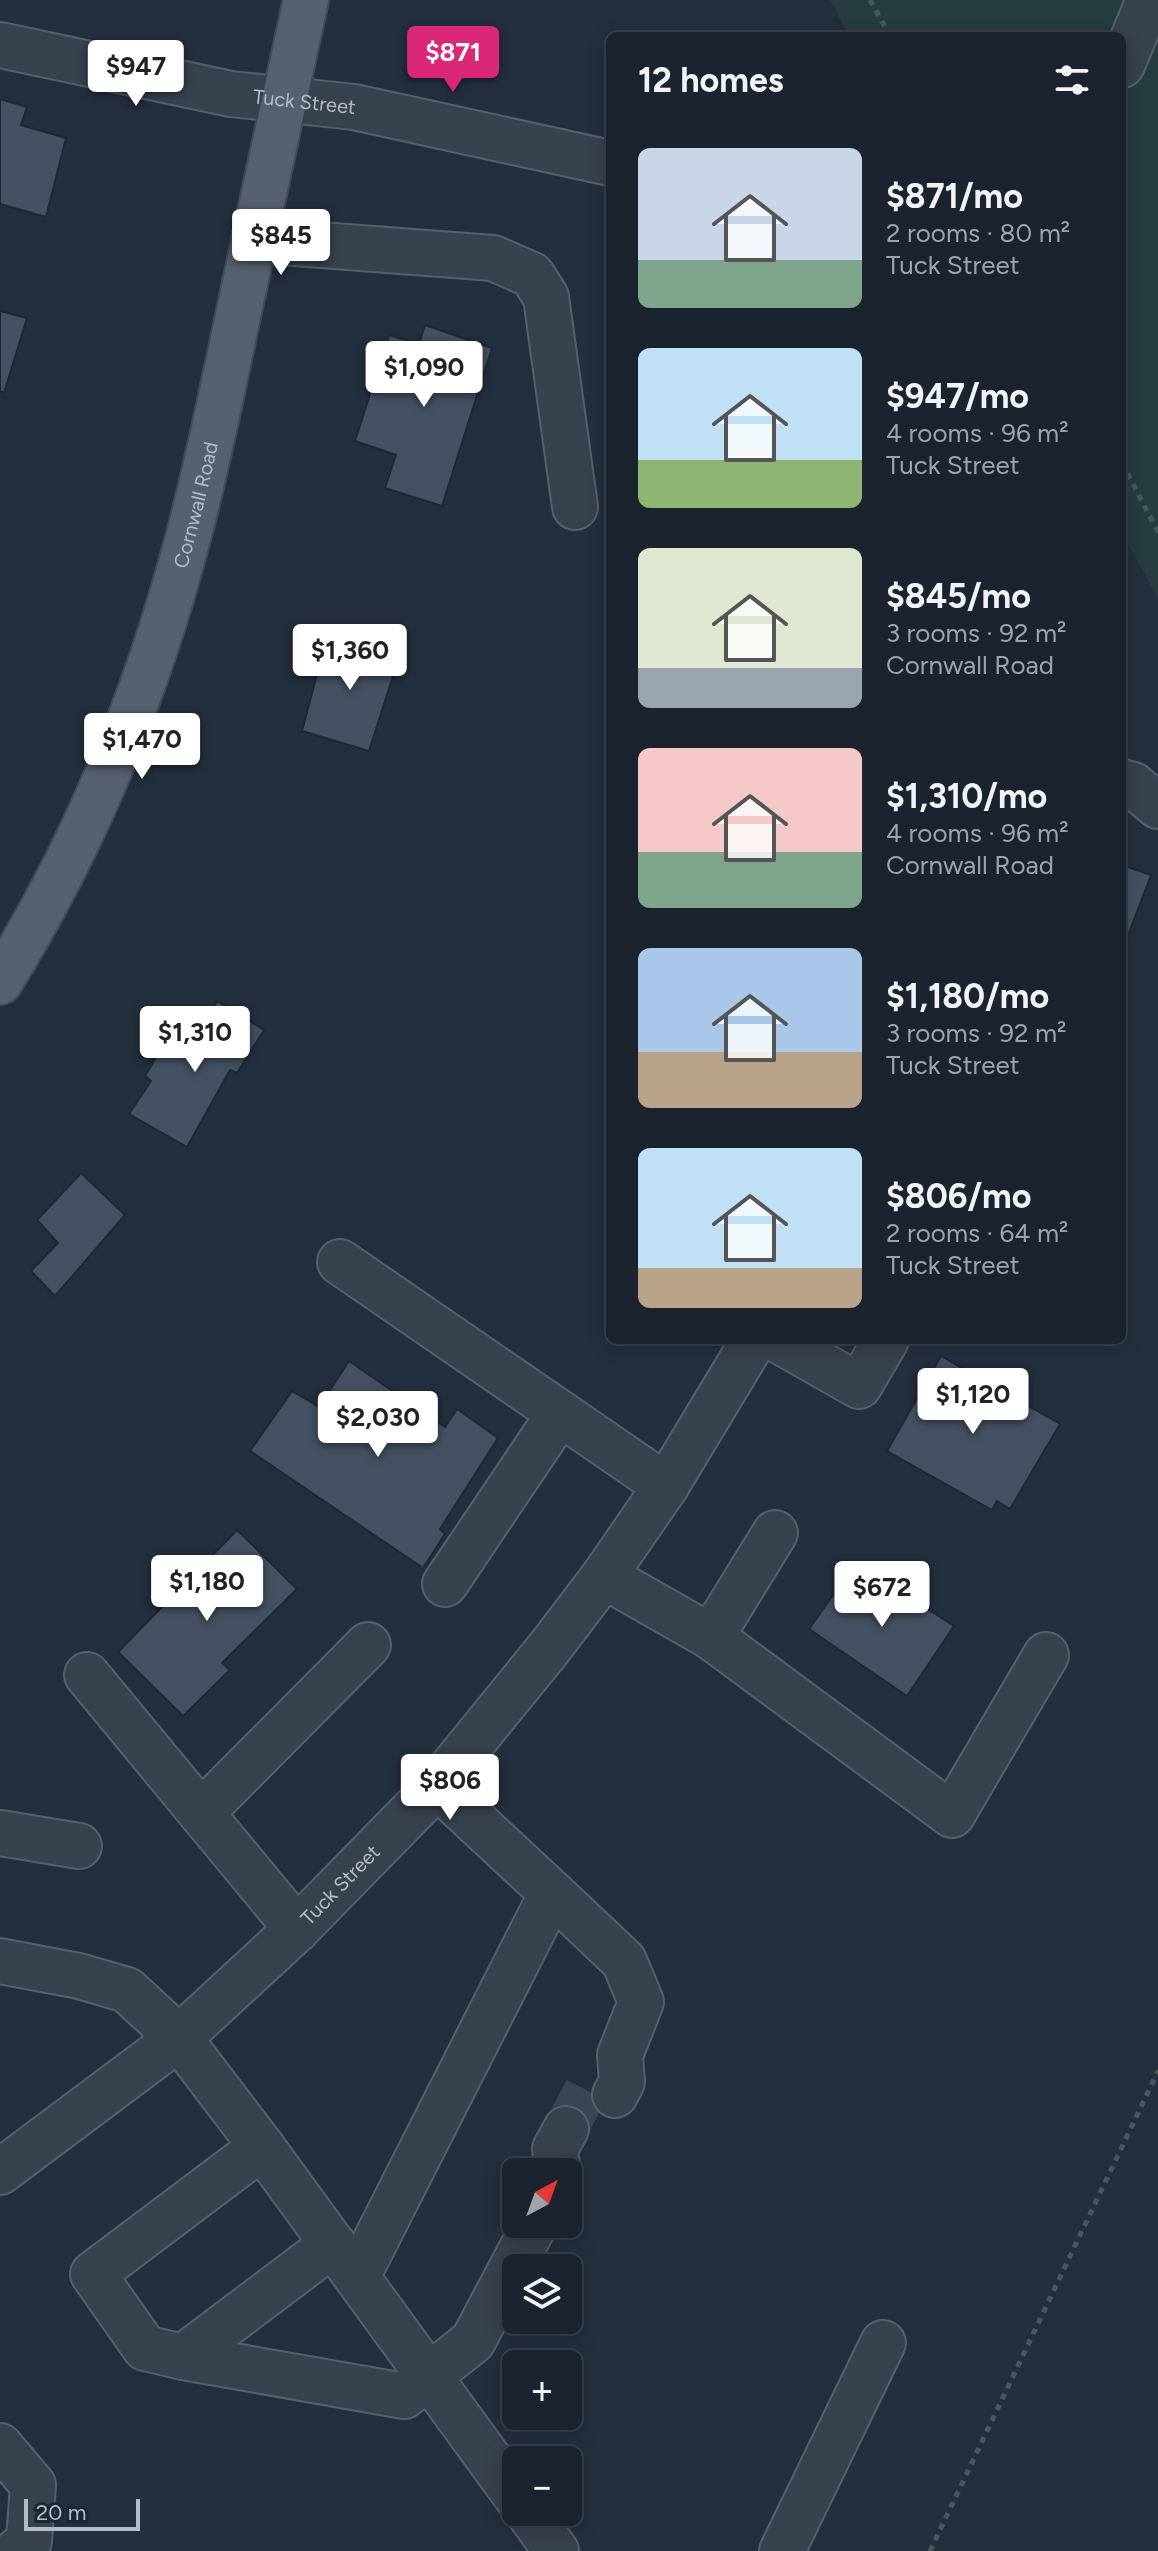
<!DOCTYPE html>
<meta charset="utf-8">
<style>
body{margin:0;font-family:Figtree,sans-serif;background:#282f3a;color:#f1f3f6;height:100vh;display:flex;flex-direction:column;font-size:30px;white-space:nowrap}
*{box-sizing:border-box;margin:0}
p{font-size:26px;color:#a0a4aa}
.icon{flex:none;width:44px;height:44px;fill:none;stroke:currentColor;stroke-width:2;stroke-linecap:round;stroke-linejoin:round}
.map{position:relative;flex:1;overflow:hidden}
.panel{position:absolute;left:606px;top:32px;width:520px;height:1312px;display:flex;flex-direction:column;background:#1b232e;border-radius:12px;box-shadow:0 4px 20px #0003,0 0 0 2px #39404a}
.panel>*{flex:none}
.needle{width:52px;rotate:41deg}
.fabs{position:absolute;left:502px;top:2158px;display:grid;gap:16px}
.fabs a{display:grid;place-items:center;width:80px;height:80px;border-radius:12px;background:#1b232e;box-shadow:0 4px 20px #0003,0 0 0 2px #39404a;font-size:40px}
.scale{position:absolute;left:24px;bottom:20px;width:116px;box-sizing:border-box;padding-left:8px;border:4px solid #b4bcc9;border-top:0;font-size:22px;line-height:28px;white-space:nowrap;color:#b4bcc9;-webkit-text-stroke:6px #1d2633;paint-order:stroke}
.price{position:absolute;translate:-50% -68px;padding:0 18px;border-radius:8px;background:#fff;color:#222;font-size:26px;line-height:52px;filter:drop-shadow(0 2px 4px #0008)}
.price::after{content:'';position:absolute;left:50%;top:48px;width:24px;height:18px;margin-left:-12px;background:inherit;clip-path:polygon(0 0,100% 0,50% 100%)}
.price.active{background:#db2777;color:#fff}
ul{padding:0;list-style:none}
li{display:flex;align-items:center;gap:24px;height:200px;padding:0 32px}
li span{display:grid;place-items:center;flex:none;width:224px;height:160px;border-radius:12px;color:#555}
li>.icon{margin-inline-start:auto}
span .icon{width:96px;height:96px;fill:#fffc;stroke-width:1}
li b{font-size:34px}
h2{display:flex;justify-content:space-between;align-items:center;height:96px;padding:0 32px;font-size:34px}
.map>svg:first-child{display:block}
</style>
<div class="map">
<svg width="1158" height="2551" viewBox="0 0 1158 2551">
<rect width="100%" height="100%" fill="#242f3e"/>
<path fill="#263c3f" d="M830 0H1158V598L1122 533V36H849Z"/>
<path fill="#455162" stroke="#1f2835" stroke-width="2" d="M0 99 27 107 21 125 66 138 46 217 0 204Z
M0 311 27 318 4 393 0 391Z
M425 325 492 348 442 506 385 488 396 455 355 441 389 335 419 344Z
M328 633 400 654 369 751 302 731Z
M1122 865 1151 875 1122 951Z
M217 1001 264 1030 237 1073 230 1070 187 1147 129 1114 151 1081 145 1076 168 1037 187 1051Z
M81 1173 125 1215 55 1296 31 1271 58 1243 37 1220Z
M941 1356 1060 1424 1010 1509 997 1501 992 1510 887 1451Z
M349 1361 445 1427 457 1409 498 1438 440 1529 445 1534 423 1568 250 1451 292 1391 319 1407Z
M237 1530 297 1589 222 1663 230 1670 183 1716 118 1652Z
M856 1563 954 1626 907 1696 809 1629Z"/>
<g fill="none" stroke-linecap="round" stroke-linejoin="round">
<path stroke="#3a4453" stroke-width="44" stroke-dasharray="44 22" stroke-linecap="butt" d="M566 2129 590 2082"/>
<defs>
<g id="minor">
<path id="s1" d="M0 45 231 94 354 107 610 163"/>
<path d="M1122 65 1149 0"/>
<path d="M254 240 493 258 532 275 546 297 575 507"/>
<path d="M1122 782 1133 785 1158 806"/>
<path d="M340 1262 666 1486"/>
<path d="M778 1340 859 1386 886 1340"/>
<path d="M604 1576 711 1637 775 1533"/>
<path d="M445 1584 560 1413"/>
<path d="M711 1637 952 1815 1046 1655"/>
<path d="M87 1675 297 1929"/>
<path d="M201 1813 368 1645"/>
<path d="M0 1833 79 1846"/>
<path d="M552 1893 624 1961 641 2002 620 2055 622 2082 615 2095"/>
<path d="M0 1961 79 1976 127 1990 179 2038 262 2147 516 2496"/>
<path d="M262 2147 93 2274 145 2348 183 2357 333 2244"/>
<path id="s2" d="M0 2172 179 2038 297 1929 437 1786 550 1647 604 1576 666 1486 754 1340"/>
<path d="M558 2172 555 2149 566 2129"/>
<path d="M357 2277 552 1893 437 1786"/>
<path d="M183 2357 404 2396 473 2341 535 2224"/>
<path d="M0 2446 33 2485 29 2541 17 2551"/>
<path d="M528 2512 556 2551"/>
<path d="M782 2551 883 2343"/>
</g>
<g id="major">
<path id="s3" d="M0 982C85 845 147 694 188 538 209 460 224 381 241 302 262 201 284 101 306 0"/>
</g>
</defs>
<use href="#minor" stroke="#565f6c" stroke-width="48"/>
<use href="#major" stroke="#414a57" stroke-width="48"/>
<path stroke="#44595c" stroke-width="5" stroke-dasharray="6 6" stroke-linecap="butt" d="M870 0 890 36
M1122 463 1158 532
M930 2551 1158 2071"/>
<use href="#minor" stroke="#38414e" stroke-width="44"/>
<use href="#major" stroke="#56606e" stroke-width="44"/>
</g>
<g text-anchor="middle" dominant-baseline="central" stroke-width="6" stroke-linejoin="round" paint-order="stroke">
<g font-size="20" fill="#b4bcc9" stroke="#1d2633">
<text stroke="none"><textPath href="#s1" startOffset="310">Tuck Street</textPath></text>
<text stroke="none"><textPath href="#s3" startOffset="518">Cornwall Road</textPath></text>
<text stroke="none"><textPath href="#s2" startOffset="446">Tuck Street</textPath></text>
</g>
</g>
</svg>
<div class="fabs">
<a><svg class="needle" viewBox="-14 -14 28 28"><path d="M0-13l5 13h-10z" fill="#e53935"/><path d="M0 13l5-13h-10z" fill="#a0a4aa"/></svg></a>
<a><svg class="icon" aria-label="layers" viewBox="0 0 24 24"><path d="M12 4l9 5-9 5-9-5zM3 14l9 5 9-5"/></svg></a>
<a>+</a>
<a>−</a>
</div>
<div class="scale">20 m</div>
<b class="price active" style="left:453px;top:94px">$871</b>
<b class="price" style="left:136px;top:108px">$947</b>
<b class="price" style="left:281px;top:277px">$845</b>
<b class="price" style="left:424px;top:409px">$1,090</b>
<b class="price" style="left:350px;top:692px">$1,360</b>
<b class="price" style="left:142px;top:781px">$1,470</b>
<b class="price" style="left:195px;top:1074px">$1,310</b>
<b class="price" style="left:973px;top:1436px">$1,120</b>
<b class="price" style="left:378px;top:1459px">$2,030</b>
<b class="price" style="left:207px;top:1623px">$1,180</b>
<b class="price" style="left:882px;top:1629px">$672</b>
<b class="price" style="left:450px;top:1822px">$806</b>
<section class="panel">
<h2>12 homes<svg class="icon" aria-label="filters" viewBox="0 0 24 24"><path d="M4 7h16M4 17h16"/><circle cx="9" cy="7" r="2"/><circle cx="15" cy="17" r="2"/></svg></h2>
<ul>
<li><span style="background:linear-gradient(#c9d6e8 70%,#7fa58c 0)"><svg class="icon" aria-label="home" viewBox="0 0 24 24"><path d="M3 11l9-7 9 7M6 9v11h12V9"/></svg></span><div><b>$871/mo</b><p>2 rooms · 80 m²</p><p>Tuck Street</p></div></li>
<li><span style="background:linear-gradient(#bfe0f5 70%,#8fb573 0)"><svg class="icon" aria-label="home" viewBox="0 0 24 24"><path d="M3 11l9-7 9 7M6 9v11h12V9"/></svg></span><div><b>$947/mo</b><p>4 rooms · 96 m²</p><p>Tuck Street</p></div></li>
<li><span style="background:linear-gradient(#dfe7d0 75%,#9aa5b1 0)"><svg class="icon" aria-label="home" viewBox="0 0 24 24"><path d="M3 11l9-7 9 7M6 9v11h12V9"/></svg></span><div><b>$845/mo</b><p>3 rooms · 92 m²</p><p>Cornwall Road</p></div></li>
<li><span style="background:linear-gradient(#f6c9c9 65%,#7fa58c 0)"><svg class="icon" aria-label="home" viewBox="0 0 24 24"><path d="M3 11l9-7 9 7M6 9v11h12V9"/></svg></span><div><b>$1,310/mo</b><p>4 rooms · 96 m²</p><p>Cornwall Road</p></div></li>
<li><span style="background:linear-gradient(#a9c7e8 65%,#b9a48a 0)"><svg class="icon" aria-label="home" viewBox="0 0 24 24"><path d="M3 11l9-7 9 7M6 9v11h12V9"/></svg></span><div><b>$1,180/mo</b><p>3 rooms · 92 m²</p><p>Tuck Street</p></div></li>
<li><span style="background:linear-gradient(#bfe0f5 75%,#b9a48a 0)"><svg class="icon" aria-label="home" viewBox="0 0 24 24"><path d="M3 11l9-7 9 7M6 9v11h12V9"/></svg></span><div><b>$806/mo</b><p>2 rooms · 64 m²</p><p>Tuck Street</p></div></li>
</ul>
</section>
</div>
